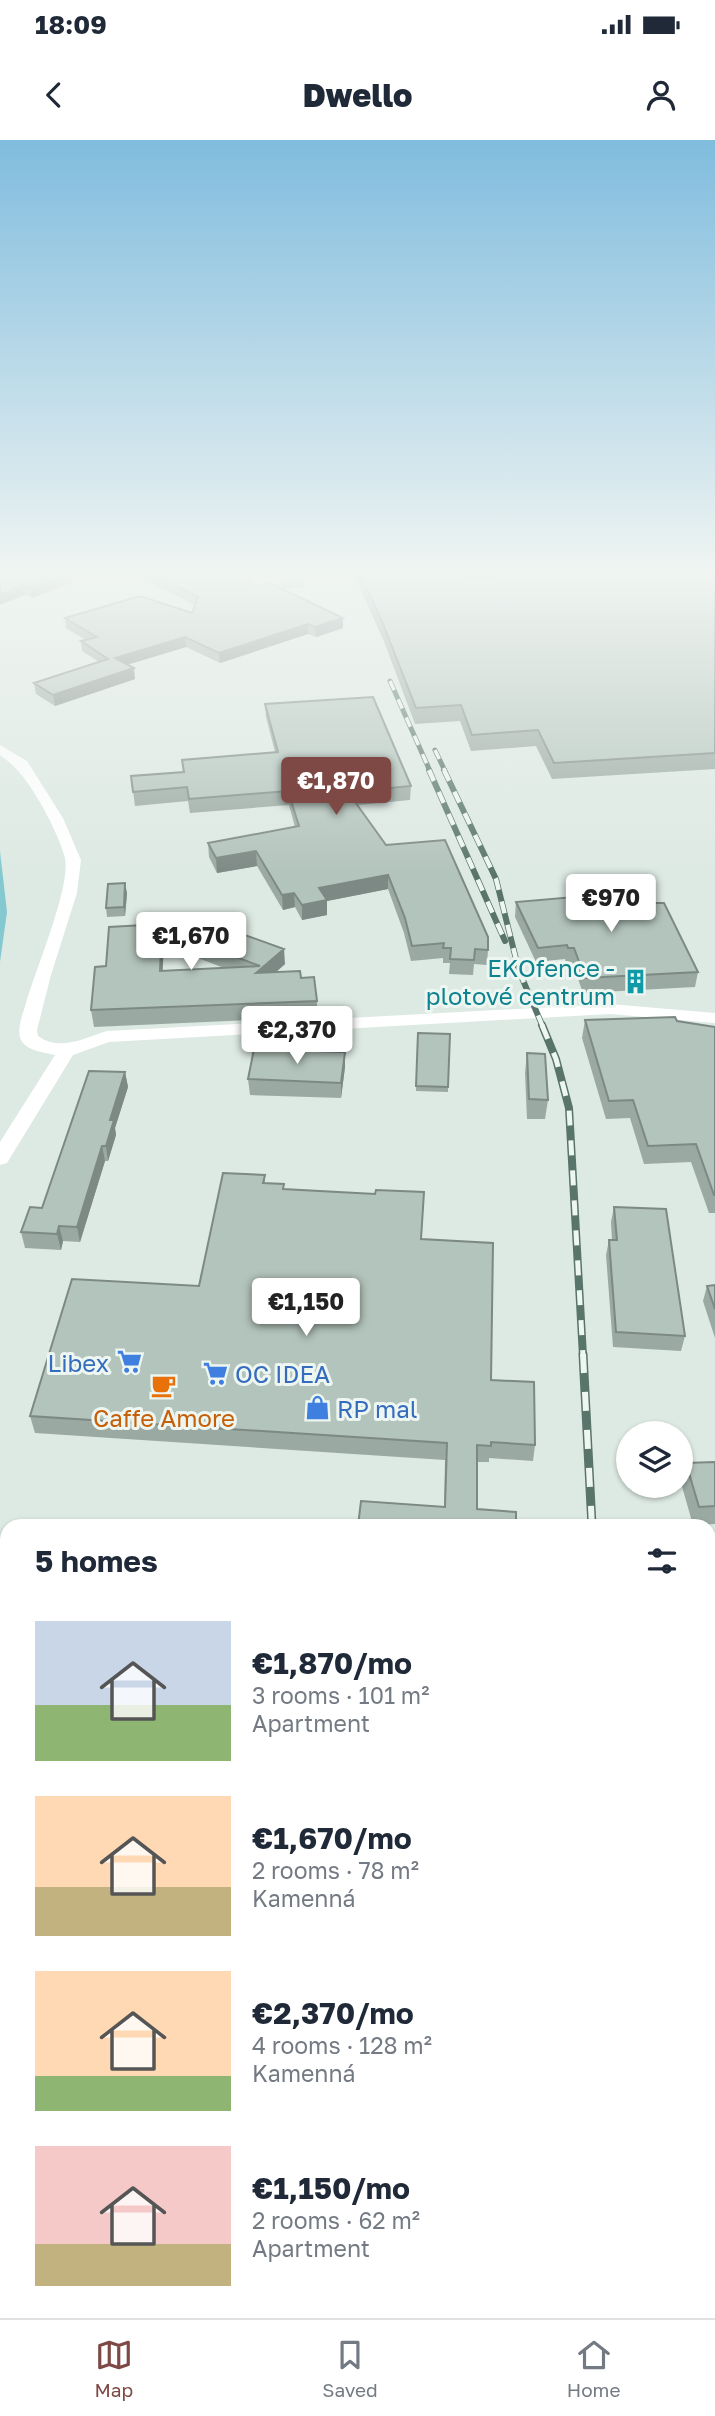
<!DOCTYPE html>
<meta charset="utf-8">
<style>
body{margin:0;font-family:"Golos Text",sans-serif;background:#f6f6f7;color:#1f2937;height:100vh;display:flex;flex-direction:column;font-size:26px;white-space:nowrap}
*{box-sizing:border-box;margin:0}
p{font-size:23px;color:#747a83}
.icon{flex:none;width:38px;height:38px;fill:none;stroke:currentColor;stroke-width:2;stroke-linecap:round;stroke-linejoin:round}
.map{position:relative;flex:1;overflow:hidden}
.details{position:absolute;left:0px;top:1379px;width:716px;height:800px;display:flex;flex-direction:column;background:#fff;border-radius:21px 21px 0 0;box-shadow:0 2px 5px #0004}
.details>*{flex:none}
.controls{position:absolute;left:616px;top:1281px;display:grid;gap:14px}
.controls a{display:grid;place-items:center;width:77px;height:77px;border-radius:50%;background:#fff;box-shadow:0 2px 5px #0004;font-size:35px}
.price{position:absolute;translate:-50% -60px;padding:0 16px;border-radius:7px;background:#fff;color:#222;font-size:23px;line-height:46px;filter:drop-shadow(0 2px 4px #0008)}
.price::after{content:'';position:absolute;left:50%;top:42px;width:21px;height:16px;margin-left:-10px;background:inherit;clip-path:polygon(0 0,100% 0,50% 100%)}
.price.selected{background:#7e4844;color:#fff}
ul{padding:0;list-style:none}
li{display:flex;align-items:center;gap:21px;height:175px;padding:0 35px}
li span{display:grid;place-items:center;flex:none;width:196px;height:140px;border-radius:0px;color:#555}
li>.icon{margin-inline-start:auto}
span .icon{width:84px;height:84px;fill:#fffc;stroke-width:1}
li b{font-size:30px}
h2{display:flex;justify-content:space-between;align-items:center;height:84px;padding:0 35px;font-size:30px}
.status{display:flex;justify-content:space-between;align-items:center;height:49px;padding:0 35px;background:#fff;direction:ltr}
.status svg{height:19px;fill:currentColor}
header{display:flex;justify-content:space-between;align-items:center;height:91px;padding:0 35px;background:#fff;font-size:32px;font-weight:800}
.menu{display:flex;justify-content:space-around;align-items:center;height:98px;border-top:2px solid #e0e1e3;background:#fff;font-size:19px;color:#747a83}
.menu a{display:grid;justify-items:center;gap:4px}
.menu .selected{color:#7e4844}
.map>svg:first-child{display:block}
</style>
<div class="status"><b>18:09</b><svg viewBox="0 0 49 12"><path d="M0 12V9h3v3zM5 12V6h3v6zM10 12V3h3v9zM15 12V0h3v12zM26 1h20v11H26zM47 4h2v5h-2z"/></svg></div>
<header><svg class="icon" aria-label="back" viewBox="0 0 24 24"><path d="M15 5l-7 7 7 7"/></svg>Dwello<svg class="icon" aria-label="person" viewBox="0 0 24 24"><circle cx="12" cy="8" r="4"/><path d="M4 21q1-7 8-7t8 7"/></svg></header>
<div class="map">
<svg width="715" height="2178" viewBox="0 0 715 2178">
<rect width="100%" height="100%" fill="#dde9e3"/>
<path fill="#84c9cf" d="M0 711 7 772 0 822Z"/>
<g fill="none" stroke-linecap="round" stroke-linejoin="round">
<path fill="#fff" fill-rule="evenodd" d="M0 605 27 621 63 678 81 720 77 753 51 835 37 890 38 896C61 912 83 898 107 891L610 864 715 873V883L610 874 109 902 73 915 7 1023 0 1025V1002L55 915C43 912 27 911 21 900 16 889 23 874 26 863 35 831 71 747 65 718 60 700 50 680 41 664 29 644 19 628 0 615Z"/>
<defs>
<path id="rail-far4" d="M390 541 430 631
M435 610 445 631"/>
<path id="rail-far3" d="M429 630 505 801
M444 630 496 739 519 831 543 887"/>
<path id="rail-far2" d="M542 885 556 919 569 968 583 1216"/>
<path id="rail-far1" d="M583 1214 592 1386"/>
<path id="rail" d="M633 2172V2178"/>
</defs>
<use href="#rail-far4" stroke="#59756b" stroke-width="5"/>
<use href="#rail-far3" stroke="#59756b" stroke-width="6"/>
<use href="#rail-far2" stroke="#59756b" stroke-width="8"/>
<use href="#rail-far1" stroke="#59756b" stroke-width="9"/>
<use href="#rail" stroke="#59756b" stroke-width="11"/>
<use href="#rail-far4" stroke="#eef6f1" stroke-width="3.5" stroke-dasharray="10" stroke-linecap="butt"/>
<use href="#rail-far3" stroke="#eef6f1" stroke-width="4.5" stroke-dasharray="12" stroke-linecap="butt"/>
<use href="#rail-far2" stroke="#eef6f1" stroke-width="5" stroke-dasharray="15" stroke-linecap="butt"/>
<use href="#rail-far1" stroke="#eef6f1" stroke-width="6" stroke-dasharray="19" stroke-linecap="butt"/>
<use href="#rail" stroke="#eef6f1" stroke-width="9" stroke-dasharray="25" stroke-linecap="butt"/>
</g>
<path fill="#9aa9a2" d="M0 431 73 442 32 458 25 455Z
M128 431H228L343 488 316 497 308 494 220 523 186 507 127 525 135 539 55 566 36 554 34 543 99 522 82 511 81 501 86 500 66 488 65 478 192 473 195 465Z
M275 431H331L304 433V447L282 449Z
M352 431H465L469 438 503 436 500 431H715V629L552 639 536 606 471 611 460 581 415 584 383 499Z
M265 564 411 646 410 660 358 665 386 705 488 810 487 825 474 824 473 835 449 834 450 823H443V818L411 821 404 793 388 749 327 761V775L302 780 295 767 283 770 257 726 217 733 209 717 208 703 295 687 289 665 190 673 188 661 135 666 131 636 183 632 182 620 275 612 266 577Z
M127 753 125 776 107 777 106 768Z
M516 762 650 763 698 832 695 847 583 853 572 822 566 823 565 819 536 822 515 777Z
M162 784 164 800 162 831 224 828 177 810 175 794 285 824 276 832 301 838 317 861V877L94 887 91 870 106 826Z
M585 880 677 881 715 887V1073H709L691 1022 644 1024 630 978 606 979 582 898Z
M418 893 448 947V952L416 951Z
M527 913 548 960 545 979H527L525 933Z
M345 927 341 958 250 955 248 939Z
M125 932 128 947 115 988 116 995 108 1021H105L80 1102 63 1101 61 1110 25 1108 21 1092 42 1068Z
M265 1035V1044L284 1049 421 1099 491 1240 535 1305 533 1321 489 1318V1322H477L444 1367 445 1320 35 1293 30 1276 199 1146Z
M614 1067 685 1196 681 1211 613 1207 606 1115 609 1100H612L611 1082Z
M715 1145V1198L703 1161 707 1146Z
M715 1322V1384L693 1385 681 1343 686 1323Z
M709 1404H715V1643H709Z
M0 1525 7 1526V1676L0 1675Z"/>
<path fill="#7d8984" d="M71 432 73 442 32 458 30 448Z
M23 445 25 455 0 465V455Z
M343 478V488L316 497 315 487Z
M308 484V494L220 523 219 513Z
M185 497 186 507 116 528 115 518Z
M134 528 135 539 55 566 53 555Z
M256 711 257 726 217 733 216 718Z
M388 735V749L327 761V775L302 780V765L319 748Z
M125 743 127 753 125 776 124 767Z
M294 753 295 767 283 770 282 755Z
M162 784 164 800 162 847 160 831Z
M284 809 285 824 257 849 256 833Z
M345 912V927L341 958V943Z
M125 932 128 947 115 988 116 995 108 1021 106 1006 110 980Z
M102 1006 105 1021 80 1102 77 1087Z
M59 1086 63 1101 61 1110 57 1094Z"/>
<path fill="#b3c4bc" stroke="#7d8984" stroke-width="2" d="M0 431H69L71 432 30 448 23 445 0 455Z
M146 431H228L258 446 268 442 343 478 315 487 308 484 219 513 185 497 115 518 134 528 53 555 34 543 108 519 81 501 97 497 65 478 140 456 192 473 198 457Z
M280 431H303L304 433 281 435Z
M359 431H465L469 438 513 435 510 431H715V613L554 623 538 590 472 595 461 565 416 568 383 484Z
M373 557 411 646 348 652 386 705 445 700 488 797V810L475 809 474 820 450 819 451 808H443L444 803 412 806 405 778 388 735 319 748 327 760 302 765 294 753 282 755 256 711 216 718 208 703 299 686 288 651 189 659 187 647 133 652 131 636 184 632 182 620 278 612 265 564Z
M125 743 124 767 106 768 108 744Z
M643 751 650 763H664L698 832 585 838 574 808H568L567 805 538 808 516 762Z
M197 778 284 809 256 833 300 831 301 838 314 837 317 861 91 870 95 827 106 826 109 787 162 784 160 831 260 826 175 794Z
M675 877 677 881 715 887V1055H714L696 1004 648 1006 633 960 609 961 585 880Z
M418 893 450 894 448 947 416 946Z
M254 909 345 912 341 943 248 939Z
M527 913 545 914 548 960 529 959Z
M89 931 125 932 110 980H114L106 1006H102L77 1087 59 1086 57 1094 21 1092 30 1067 42 1068Z
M223 1033 265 1035 263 1043 284 1044 283 1049 375 1054 376 1050 424 1052 421 1099 493 1103 491 1240 534 1242 535 1305 491 1302V1306L477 1305V1369L516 1372V1386H358L361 1361 445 1367 447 1303 30 1276 72 1139 199 1146Z
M614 1067 666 1069 685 1196 616 1192 609 1100H617Z
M715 1145V1169L707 1146Z
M715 1322V1366L699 1367 686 1323Z
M709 1404H715V1627H709Z
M0 1525 7 1526V1664L0 1663Z
M0 2115H7V2172H327V2178H0Z"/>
<linearGradient id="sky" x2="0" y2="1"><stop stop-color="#80bcde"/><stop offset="0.59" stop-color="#f0f5f2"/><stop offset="1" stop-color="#f0f5f2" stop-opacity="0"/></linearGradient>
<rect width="715" height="736" fill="url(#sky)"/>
<defs>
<symbol id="building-bare" viewBox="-9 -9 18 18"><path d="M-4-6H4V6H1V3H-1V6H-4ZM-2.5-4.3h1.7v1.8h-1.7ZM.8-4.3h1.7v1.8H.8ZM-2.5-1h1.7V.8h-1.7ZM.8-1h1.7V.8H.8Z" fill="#0f9aa8" stroke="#eef6f1" stroke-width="2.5" paint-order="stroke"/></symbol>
<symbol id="supermarket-bare" viewBox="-9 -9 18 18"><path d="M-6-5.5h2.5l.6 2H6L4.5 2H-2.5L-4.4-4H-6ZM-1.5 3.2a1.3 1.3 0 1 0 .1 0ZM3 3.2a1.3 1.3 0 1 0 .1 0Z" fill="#3f7fe0" stroke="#eef6f1" stroke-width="2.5" paint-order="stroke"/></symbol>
<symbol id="cafe-bare" viewBox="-9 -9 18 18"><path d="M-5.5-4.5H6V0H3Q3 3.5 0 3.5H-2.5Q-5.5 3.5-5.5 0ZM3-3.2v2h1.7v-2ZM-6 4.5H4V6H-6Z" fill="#e8710a" stroke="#eef6f1" stroke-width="2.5" paint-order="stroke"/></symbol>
<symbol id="shop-bare" viewBox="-9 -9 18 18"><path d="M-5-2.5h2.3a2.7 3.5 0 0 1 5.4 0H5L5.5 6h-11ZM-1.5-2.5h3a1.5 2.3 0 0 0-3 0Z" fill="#3f7fe0" stroke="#eef6f1" stroke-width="2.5" paint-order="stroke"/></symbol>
</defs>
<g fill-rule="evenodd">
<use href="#building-bare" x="618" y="824" width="35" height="35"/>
<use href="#supermarket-bare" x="112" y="1204" width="35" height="35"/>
<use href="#supermarket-bare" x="198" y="1216" width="35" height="35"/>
<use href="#cafe-bare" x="146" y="1228" width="35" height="35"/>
<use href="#shop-bare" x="300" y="1250" width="35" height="35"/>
</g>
<g text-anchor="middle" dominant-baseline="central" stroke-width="6" stroke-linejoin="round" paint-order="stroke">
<g font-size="24" fill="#0d838f" stroke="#eef6f1" text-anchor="end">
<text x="615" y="827">EKOfence -<tspan x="615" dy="28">plotové centrum</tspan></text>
</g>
<g font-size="24" fill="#366cbe" stroke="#eef6f1" text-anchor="start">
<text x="109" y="1222" text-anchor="end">Libex</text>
<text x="235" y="1233">OC IDEA</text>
<text x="337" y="1268">RP mal</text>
</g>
<g font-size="24" fill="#c56008" stroke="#eef6f1">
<text x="164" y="1277">Caffe Amore</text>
</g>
</g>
</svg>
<div class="controls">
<a><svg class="icon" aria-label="layers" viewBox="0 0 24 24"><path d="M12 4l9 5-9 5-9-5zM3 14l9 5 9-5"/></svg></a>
</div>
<b class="price selected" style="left:336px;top:677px">€1,870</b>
<b class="price" style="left:611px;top:794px">€970</b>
<b class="price" style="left:191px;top:832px">€1,670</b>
<b class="price" style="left:297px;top:926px">€2,370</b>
<b class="price" style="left:306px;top:1198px">€1,150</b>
<section class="details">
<h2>5 homes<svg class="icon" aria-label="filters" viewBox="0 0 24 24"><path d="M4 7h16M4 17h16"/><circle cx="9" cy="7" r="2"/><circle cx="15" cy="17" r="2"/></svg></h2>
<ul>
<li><span style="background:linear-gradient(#c9d6e8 60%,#8fb573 0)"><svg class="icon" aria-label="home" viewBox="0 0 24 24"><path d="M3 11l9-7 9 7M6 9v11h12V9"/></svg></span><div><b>€1,870/mo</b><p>3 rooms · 101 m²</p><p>Apartment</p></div></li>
<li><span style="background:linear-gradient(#ffd9b3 65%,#c2b280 0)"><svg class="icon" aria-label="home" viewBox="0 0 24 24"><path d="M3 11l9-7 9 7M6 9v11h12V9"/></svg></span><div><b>€1,670/mo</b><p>2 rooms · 78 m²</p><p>Kamenná</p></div></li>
<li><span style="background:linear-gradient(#ffd9b3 75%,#8fb573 0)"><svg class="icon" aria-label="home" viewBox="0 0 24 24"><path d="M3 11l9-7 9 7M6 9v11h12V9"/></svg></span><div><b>€2,370/mo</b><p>4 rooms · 128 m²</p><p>Kamenná</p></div></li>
<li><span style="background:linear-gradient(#f6c9c9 70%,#c2b280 0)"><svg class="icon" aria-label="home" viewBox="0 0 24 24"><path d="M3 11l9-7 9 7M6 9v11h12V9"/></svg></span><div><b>€1,150/mo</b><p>2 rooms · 62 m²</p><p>Apartment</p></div></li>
</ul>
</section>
</div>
<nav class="menu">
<a class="selected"><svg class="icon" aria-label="map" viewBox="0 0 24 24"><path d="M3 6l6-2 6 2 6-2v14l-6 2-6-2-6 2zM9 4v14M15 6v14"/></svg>Map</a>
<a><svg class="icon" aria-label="saved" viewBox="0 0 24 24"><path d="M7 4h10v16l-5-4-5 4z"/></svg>Saved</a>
<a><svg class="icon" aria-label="home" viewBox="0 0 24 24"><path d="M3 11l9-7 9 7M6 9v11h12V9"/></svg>Home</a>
</nav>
